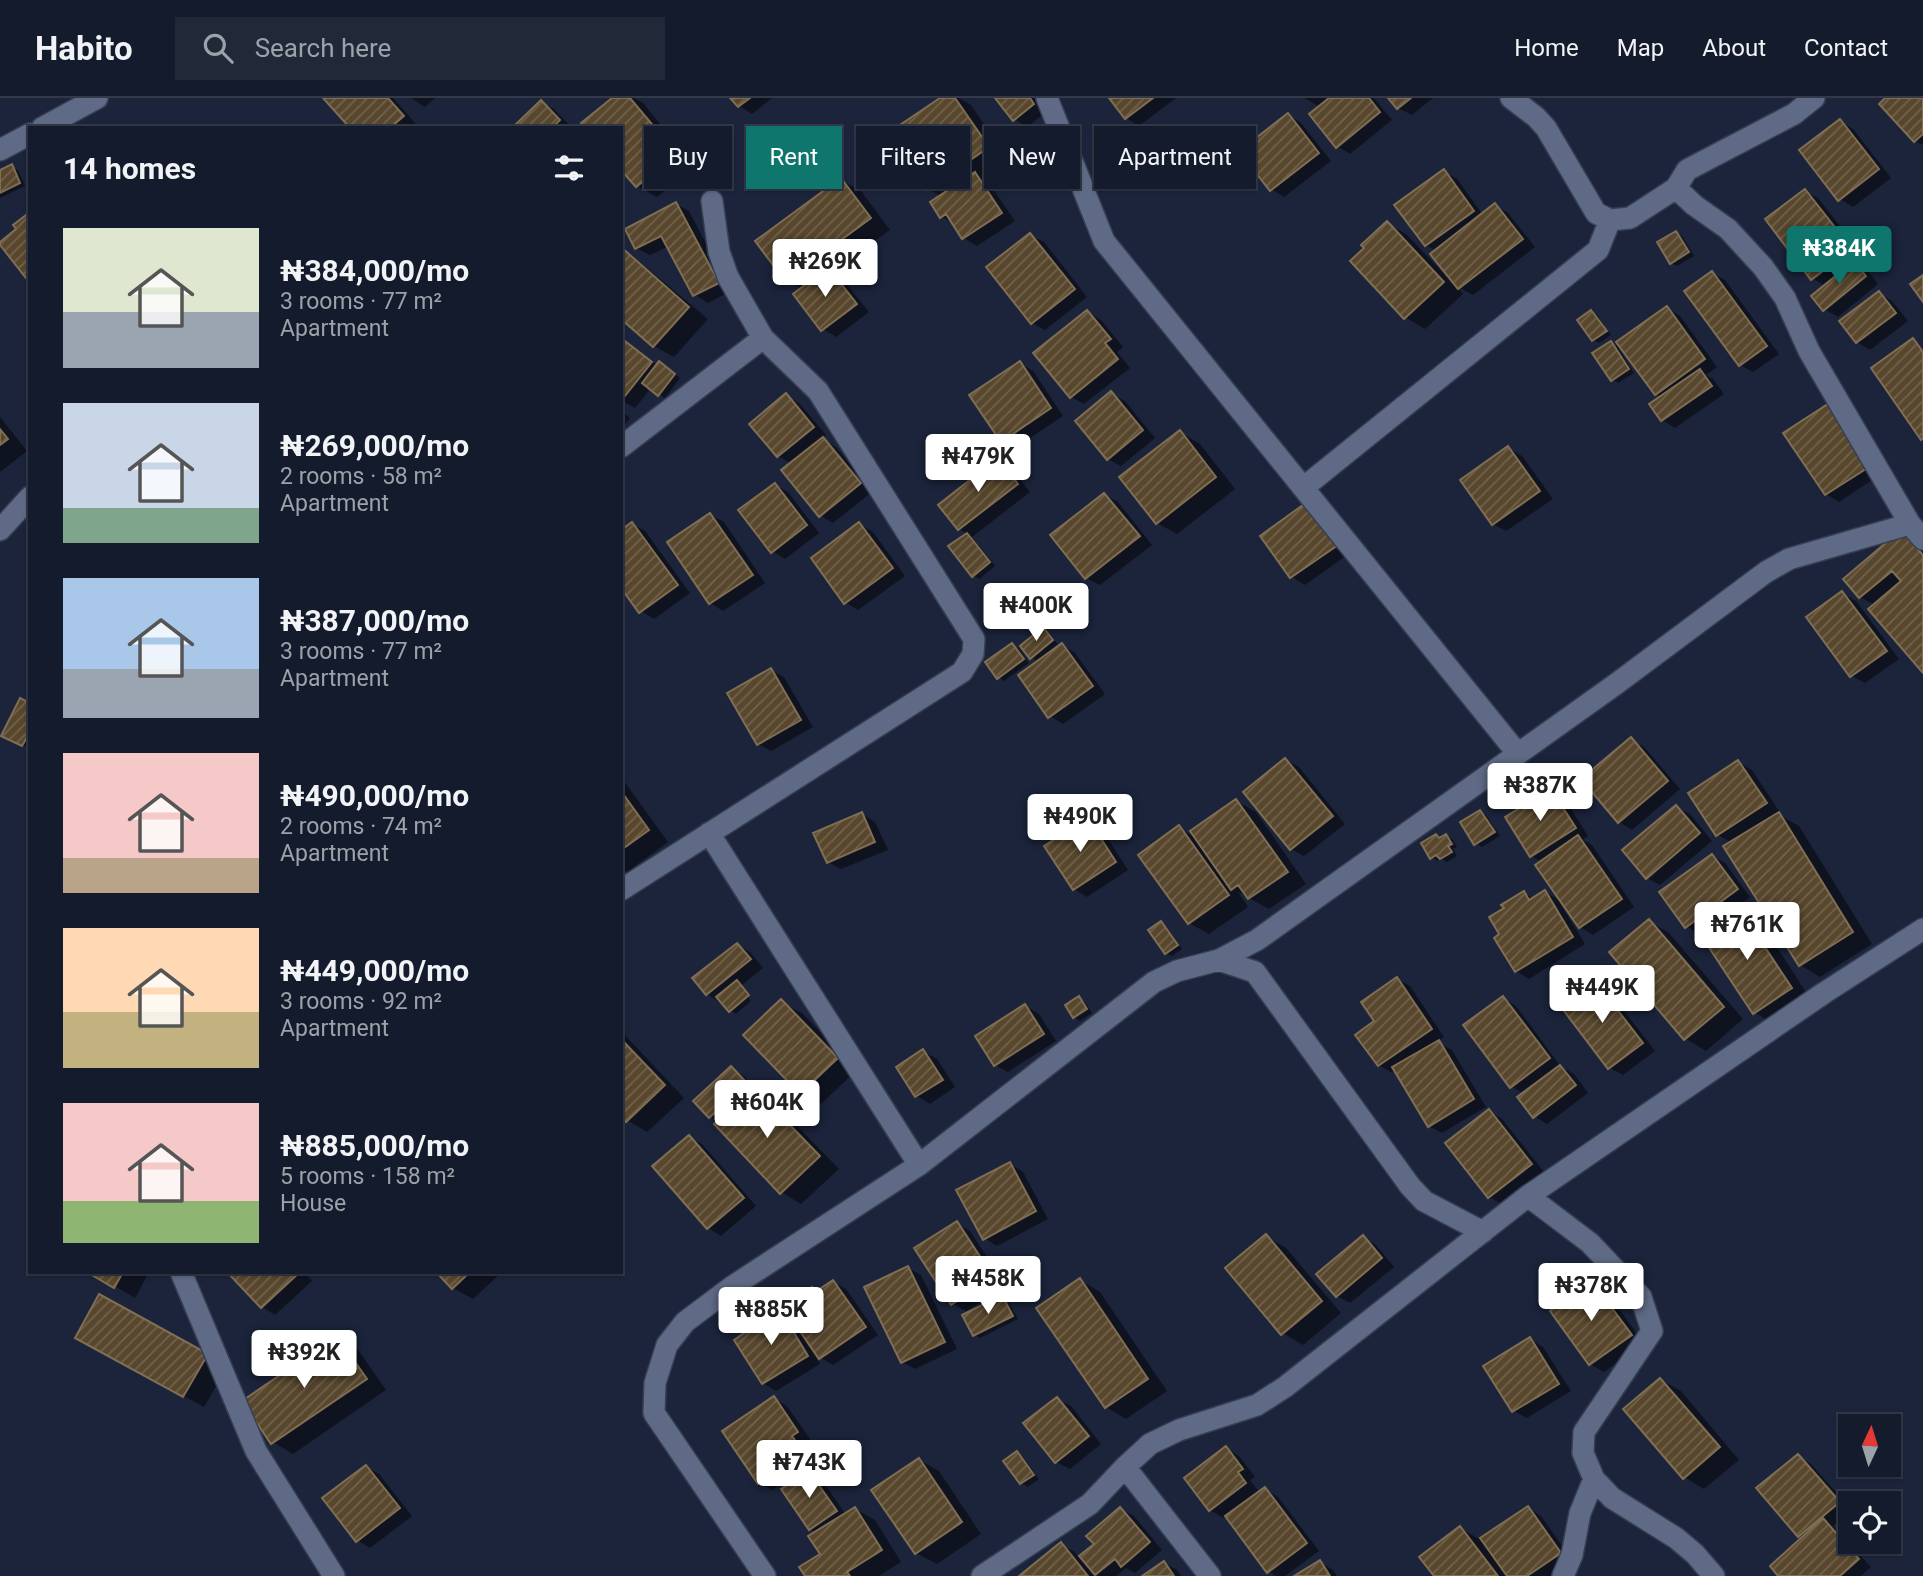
<!DOCTYPE html>
<meta charset="utf-8">
<style>
body{margin:0;font-family:Roboto,sans-serif;background:#212838;color:#f1f3f6;height:100vh;display:flex;flex-direction:column;font-size:26px;white-space:nowrap}
*{box-sizing:border-box;margin:0}
p{font-size:23px;color:#9da1a9}
.icon{flex:none;width:38px;height:38px;fill:none;stroke:currentColor;stroke-width:2;stroke-linecap:round;stroke-linejoin:round}
.map{position:relative;flex:1;overflow:hidden}
.drawer{position:absolute;left:28px;top:28px;width:595px;height:1148px;display:flex;flex-direction:column;background:#141b2c;border-radius:0px;box-shadow:0 2px 5px #0004,0 0 0 2px #333948}
.drawer>*{flex:none}
.hud{position:absolute;left:644px;top:28px;width:665px;height:63px;display:flex;gap:14px}
.needle{width:46px;rotate:4deg}
.buttons{position:absolute;left:1838px;top:1316px;display:grid;gap:14px}
.buttons a{display:grid;place-items:center;width:63px;height:63px;border-radius:0px;background:#141b2c;box-shadow:0 2px 5px #0004,0 0 0 2px #333948;font-size:35px}
.price{position:absolute;translate:-50% -60px;padding:0 16px;border-radius:7px;background:#fff;color:#222;font-size:23px;line-height:46px;filter:drop-shadow(0 2px 4px #0008)}
.price::after{content:'';position:absolute;left:50%;top:42px;width:21px;height:16px;margin-left:-10px;background:inherit;clip-path:polygon(0 0,100% 0,50% 100%)}
.price.selected{background:#0f766e;color:#fff}
ul{padding:0;list-style:none}
li{display:flex;align-items:center;gap:21px;height:175px;padding:0 35px}
li span{display:grid;place-items:center;flex:none;width:196px;height:140px;border-radius:0px;color:#555}
li>.icon{margin-inline-start:auto}
span .icon{width:84px;height:84px;fill:#fffc;stroke-width:1}
li b{font-size:30px}
h2{display:flex;justify-content:space-between;align-items:center;height:84px;padding:0 35px;font-size:30px}
.chip{padding:0 24px;border-radius:0px;background:#141b2c;box-shadow:0 2px 5px #0004,0 0 0 2px #333948;font-size:24px;line-height:63px}
.chip.selected{background:#0f766e;color:#fff}
header{display:flex;align-items:center;gap:42px;box-sizing:border-box;height:98px;padding:0 35px;background:#141b2c;border-bottom:2px solid #333948}
header strong{font-size:33px}
nav{display:flex;gap:38px;margin-inline-start:auto;font-size:24px}
.search{width:490px;height:63px;background:#212838;display:flex;align-items:center;gap:18px;box-sizing:border-box;padding:0 24px;border-radius:0px;color:#9da1a9;font-size:26px}
.map>svg:first-child{display:block}
</style>
<header>
<strong>Habito</strong>
<div class="search"><svg class="icon" aria-label="search" viewBox="0 0 24 24"><circle cx="10" cy="10" r="6"/><path d="M15 15l6 6"/></svg>Search here</div>
<nav><a>Home</a><a>Map</a><a>About</a><a>Contact</a></nav>
</header>
<div class="map">
<svg width="1923" height="1478" viewBox="0 0 1923 1478">
<defs>
<pattern id="building-hatch" width="6" height="6" patternUnits="userSpaceOnUse" patternTransform="scale(1.75)"><rect width="6" height="6" fill="#58472d"/><path d="M-1 1l2-2M0 6l6-6M5 7l2-2" fill="none" stroke="#70624c"/></pattern>
</defs>
<rect width="100%" height="100%" fill="#1b243b"/>
<path fill="#0007" d="M325 0H393L416 26 412 30H352Z
M411 0H435L425 9Z
M615 0H634L643 5 695 68 657 99 637 88Z
M732 0H772L752 16 739 8Z
M943 0H959L971 7 1008 61 981 80 988 84 1015 123 977 148 964 140 954 126 941 118V98L928 91Z
M997 0H1035L1046 14 1027 29 1014 21Z
M1111 0H1176L1139 28 1126 20Z
M1304 0H1374L1392 22 1350 56 1337 48 1320 9Z
M1391 0H1433L1412 17 1398 10Z
M1888 0H1923V47L1915 43Z
M541 4 554 11 572 30H514Z
M1288 17 1301 25 1331 63 1284 99 1271 91 1259 60Z
M1840 23 1853 31 1891 80 1853 109 1840 101Z
M709 43 732 65 709 86 696 76 708 65Z
M11 68 18 72 25 88 0 100V74Z
M1444 73 1457 81 1483 117 1495 107 1508 115 1535 149 1473 197 1458 189 1463 196 1425 231 1405 219 1387 125 1407 137 1448 180 1450 178 1436 153 1426 147Z
M841 82 861 93 890 132 832 173 841 179 869 214 836 239 823 231 802 191 786 181Z
M1805 93 1818 100 1864 159 1855 166 1868 173 1878 186 1838 219 1824 211 1826 188 1812 180Z
M676 106 689 113 731 193 708 205 695 197 669 148 650 157 636 150Z
M1676 135 1682 138 1694 158 1677 168 1671 165Z
M1030 137 1044 144 1087 199 1045 232 1032 225Z
M621 148 708 221 674 259 654 248 621 219Z
M1712 175 1725 182 1779 256 1753 274 1740 267Z
M1879 195 1892 203 1908 223 1870 252 1857 244Z
M1667 210 1680 218 1717 269 1706 277 1713 281 1724 296 1675 330 1662 322V299L1656 296Z
M1088 214 1101 222 1123 249 1117 254 1130 270 1084 306 1071 299Z
M1591 214 1597 217 1611 237 1599 245 1593 242Z
M621 240 658 268 665 269 680 280 665 300 651 290 635 310 621 302Z
M1611 245 1617 248 1634 275 1618 285 1612 281Z
M1020 265 1033 273 1063 318 1015 350 1002 343Z
M1112 296 1125 303 1155 340 1121 368 1108 361Z
M786 298 799 305 826 337 822 341 836 349 873 393 833 425 820 417 792 366 778 358Z
M1828 308 1881 376 1839 404 1826 396Z
M621 313 630 320 621 331Z
M0 319 27 353 0 374Z
M1180 334 1200 346 1235 391 1177 436 1157 425Z
M1508 350 1522 358 1553 401 1506 433 1493 426Z
M998 362 1011 370 1030 394 972 439 995 468 979 481 973 477 951 449 968 436 959 431 940 407Z
M775 387 788 394 819 435 785 461 772 453Z
M1105 397 1118 404 1152 447 1100 487 1086 480Z
M1307 406 1350 455 1305 487 1292 479 1262 438Z
M710 417 724 424 765 485 723 513 710 505Z
M632 426 645 433 690 495 654 521 641 513Z
M860 427 873 434 905 478 858 512 845 504Z
M1901 434 1923 447V572L1875 507 1860 499 1845 481Z
M1842 495 1856 503 1899 561 1865 585 1852 578 1809 519Z
M1043 531 1058 546 1049 554 1050 556 1062 547 1075 555 1105 596 1063 626 1050 618 1039 564 1031 559Z
M1012 547 1018 550 1029 565 1004 583 998 579Z
M771 572 784 579 813 629 771 653 758 646Z
M30 607V648L29 650 3 637Z
M1631 641 1644 649 1680 691 1632 732 1619 724Z
M1286 662 1299 669 1345 726 1304 758 1291 751Z
M1738 664 1752 672 1779 713 1776 715 1799 728 1872 846 1820 879 1800 867 1732 745 1718 737Z
M621 679 668 744 627 774 621 770Z
M1551 693 1564 700 1588 738 1583 742 1592 747 1634 809 1593 837 1580 829 1564 805 1561 807 1585 846 1529 881 1516 873 1502 837 1524 795 1534 801 1545 794 1564 805 1542 764 1531 758Z
M1236 703 1256 714 1306 786 1269 811 1238 794 1248 809 1209 836 1189 825 1179 730 1197 740Z
M1676 709 1690 716 1712 743 1660 787 1647 780Z
M1480 714 1486 717 1500 738 1482 749 1476 745Z
M862 716 875 724 888 752 841 771 828 764Z
M1088 722 1101 730 1128 772 1087 799 1074 791Z
M1436 738 1441 740 1446 738 1452 741 1457 749 1453 751 1457 758 1447 764 1441 760 1437 763 1431 759Z
M1712 758 1725 765 1750 799 1699 836 1686 828Z
M1741 815 1762 826 1811 902 1774 926 1754 914Z
M1649 823 1669 835 1743 921 1706 953 1686 941 1612 854Z
M1161 825 1167 829 1182 851 1172 858 1166 855Z
M737 847 750 854 763 870 742 887H738L751 903 736 916 707 896Z
M1397 881 1410 888 1444 939 1437 944 1452 952 1486 1009 1442 1035 1429 1028 1396 972 1392 975 1379 967 1377 924Z
M1596 886 1609 893 1655 953 1623 977 1610 970Z
M1079 900 1085 904 1092 915 1080 923 1074 919Z
M1503 900 1516 908 1561 969 1574 976 1588 995 1547 1026 1534 1018 1525 996 1512 989Z
M781 904 802 915 857 972 821 1006 801 994Z
M1025 908 1039 916 1056 943 1008 974 995 967Z
M621 933 684 1000 647 1034 627 1022 621 1016Z
M923 953 937 961 955 989 930 1006 917 998 898 970Z
M731 970 744 978 758 994 773 1003 839 1071 801 1106 781 1094 719 1024 710 1019 696 1003Z
M1489 1013 1502 1021 1544 1074 1502 1106 1489 1099Z
M689 1039 702 1046 756 1108 721 1138 708 1130 655 1068Z
M1010 1066 1023 1074 1048 1121 997 1148 984 1140Z
M957 1125 970 1133 1006 1188 966 1213 953 1206Z
M1266 1138 1286 1150 1341 1215 1303 1247 1283 1235Z
M1363 1139 1376 1147 1394 1169 1350 1205 1337 1198Z
M908 1170 921 1177 957 1251 915 1271 902 1264Z
M91 1174H149L135 1200Z
M230 1174H304L312 1183 275 1217 262 1209Z
M439 1174H502L473 1201 453 1190Z
M1080 1182 1100 1194 1167 1293 1126 1321 1106 1309Z
M833 1184 846 1191 878 1237 833 1267 814 1256 820 1266 776 1293 763 1285 769 1218 773 1220 781 1215 795 1223 801 1206 812 1191 818 1194Z
M1592 1185 1605 1192 1644 1245 1604 1274 1590 1266 1553 1214Z
M100 1199 227 1269 204 1309 97 1251Z
M1002 1199 1008 1203 1018 1221 980 1240 974 1236Z
M337 1240 358 1252 386 1292 293 1356 273 1344Z
M1530 1241 1543 1249 1571 1293 1527 1320 1514 1313Z
M1661 1282 1681 1293 1739 1362 1704 1391 1684 1379Z
M774 1300 787 1308 810 1341 804 1346 816 1363 772 1392 759 1385Z
M1057 1301 1071 1308 1101 1346 1070 1371 1056 1364Z
M1226 1350 1239 1358 1255 1379 1250 1382 1260 1395 1265 1391 1278 1399 1319 1453 1285 1478H1276L1268 1473 1227 1417 1223 1420 1210 1412Z
M1017 1355 1023 1359 1039 1381 1028 1389 1022 1385 1006 1363Z
M1798 1358 1811 1366 1850 1410V1414L1833 1428 1871 1469 1861 1478H1781L1804 1440 1800 1437Z
M919 1362 939 1373 981 1436 937 1466 916 1455Z
M366 1369 379 1376 412 1418 370 1450 357 1442Z
M809 1375 822 1382 846 1417 855 1411 875 1422 901 1464 879 1478H808L822 1456 817 1434 810 1431Z
M1528 1410 1541 1418 1573 1463 1550 1478H1436L1460 1430 1481 1442Z
M1120 1411 1134 1418 1162 1452 1135 1475 1126 1470 1116 1478H1100L1089 1472 1094 1478H1022L1061 1447 1075 1454 1079 1460 1096 1446Z
M1320 1464 1333 1472 1337 1478H1298Z
M1164 1465 1177 1472 1181 1478H1145Z"/>
<path fill="url(#building-hatch)" stroke="#806e53" stroke-width="2" d="M323 0H388L404 18 390 30H350Z
M612 0H630L677 56 636 89 621 72V30H586L581 25Z
M730 0H750L738 9Z
M940 0H955L989 49 927 92 888 35Z
M995 0H1030L1034 6 1013 23Z
M1109 0H1153L1125 21Z
M1329 0H1369L1380 14 1336 50 1309 16Z
M1388 0H1411L1397 11Z
M1885 0H1923V36L1914 44 1879 6Z
M541 2 560 22 552 30H512Z
M1288 15 1319 55 1270 93 1249 66 1257 60 1247 47Z
M1840 21 1879 71 1838 103 1799 52Z
M709 41 727 61 702 84 694 76 706 65 696 54Z
M12 66 20 85 0 95V72Z
M1444 71 1474 113 1425 148 1394 107Z
M975 74 1002 115 962 141 946 116 940 120 930 104Z
M841 80 871 120 785 183 755 143Z
M1805 91 1852 151 1811 182 1765 121Z
M676 104 719 185 693 198 661 138 635 151 625 131Z
M1495 105 1523 141 1458 191 1430 156Z
M30 114V177L26 180 0 147V144L16 131 13 127Z
M1387 123 1444 184 1404 221 1350 163 1364 150 1361 147Z
M1676 133 1689 154 1670 166 1657 144Z
M1030 135 1075 191 1031 226 986 169Z
M621 149 689 209 653 249 621 221Z
M1854 163 1866 178 1823 213 1811 198Z
M828 169 857 206 821 233 793 196Z
M1712 173 1767 248 1739 268 1684 193Z
M1923 177V204L1910 186Z
M1879 193 1896 215 1856 245 1839 223Z
M1667 208 1705 261 1655 297 1616 244Z
M1087 212 1111 241 1105 245 1118 261 1070 300 1033 255Z
M1591 212 1607 233 1592 243 1577 222Z
M621 240 652 264 621 303Z
M1913 240 1923 254V340L1921 342 1871 270Z
M1611 243 1629 271 1611 283 1592 255Z
M659 263 675 276 658 298 642 285Z
M1020 263 1051 310 1001 344 969 297Z
M1700 271 1712 288 1661 323 1649 306Z
M1111 293 1143 332 1107 362 1075 323Z
M786 295 814 329 777 359 749 326Z
M1828 306 1869 369 1825 397 1783 335Z
M0 331 8 341 0 347Z
M1180 332 1216 379 1156 426 1119 379Z
M823 339 861 385 819 419 781 372Z
M1508 348 1540 393 1492 427 1460 382Z
M998 360 1018 386 958 432 938 407Z
M775 385 807 427 771 455 738 412Z
M1104 395 1140 438 1085 481 1050 437Z
M1307 404 1338 447 1290 480 1260 438Z
M710 415 753 477 709 506 667 444Z
M632 424 678 487 639 515 621 490V432Z
M859 424 893 470 844 506 811 460Z
M1901 432 1923 457V575L1868 511 1901 483 1892 473 1859 500 1843 481Z
M967 435 990 464 972 479 948 448Z
M1842 493 1887 553 1850 579 1806 519Z
M1043 529 1053 542 1030 561 1020 548Z
M1012 545 1024 561 997 581 985 564Z
M1062 545 1093 588 1048 620 1018 577Z
M771 570 801 622 757 647 727 595Z
M20 600 30 605V634L22 648 1 638Z
M1631 639 1668 683 1618 725 1581 681Z
M1285 660 1333 718 1290 752 1243 694Z
M1738 662 1767 705 1716 738 1688 695Z
M1551 691 1576 730 1530 759 1505 719Z
M621 693 649 732 621 752Z
M1236 701 1288 774 1248 801 1238 787 1231 792 1190 733Z
M1676 707 1700 735 1646 781 1622 752Z
M1480 712 1495 734 1474 747 1460 724Z
M862 714 875 744 827 765 813 735Z
M1779 714 1853 834 1799 868 1723 748Z
M1088 720 1116 764 1073 792 1044 748Z
M1179 727 1229 797 1188 826 1138 757Z
M1436 736 1439 740 1446 736 1452 746 1448 748 1452 754 1440 761 1436 757 1430 761 1421 745Z
M1578 737 1622 801 1579 830 1535 767Z
M1712 756 1738 791 1685 830 1659 794Z
M1545 792 1573 839 1515 874 1494 840 1499 836 1489 819 1504 810 1501 807 1524 793 1529 802Z
M1741 813 1792 890 1753 916 1702 839Z
M1649 821 1724 909 1684 942 1609 854Z
M1161 823 1178 847 1165 856 1148 832Z
M737 845 751 861 706 897 692 880Z
M1397 879 1432 931 1378 968 1355 937 1374 923 1361 904Z
M737 882 749 897 729 914 716 899Z
M1596 884 1643 945 1608 971 1561 909Z
M1079 898 1087 911 1073 920 1065 907Z
M1503 898 1550 960 1510 990 1463 927Z
M781 901 838 960 800 996 743 937Z
M1025 906 1044 936 994 968 975 938Z
M621 941 665 987 626 1024 621 1019Z
M1439 942 1474 1001 1428 1029 1392 969Z
M923 951 943 982 915 999 896 969Z
M1560 967 1576 987 1533 1020 1517 999Z
M731 968 747 985 709 1020 693 1003Z
M753 989 820 1058 780 1096 714 1026Z
M1489 1011 1532 1066 1488 1100 1445 1045Z
M689 1037 744 1100 707 1131 652 1068Z
M1010 1064 1036 1113 983 1142 956 1092Z
M957 1123 994 1180 951 1207 914 1150Z
M1266 1136 1322 1203 1281 1237 1225 1170Z
M1363 1137 1382 1160 1336 1199 1316 1176Z
M908 1168 945 1244 901 1265 864 1189Z
M87 1174H123L114 1190Z
M227 1174H300L261 1210Z
M436 1174H470L452 1191Z
M1080 1180 1148 1281 1105 1310 1036 1210Z
M833 1182 866 1229 819 1261 786 1213 798 1205 795 1200 812 1189 815 1194Z
M1592 1183 1632 1237 1589 1267 1550 1213Z
M99 1196 208 1256 183 1299 75 1240Z
M1002 1197 1013 1218 973 1238 962 1217Z
M781 1213 808 1258 762 1286 734 1242 744 1235 742 1232 769 1216 771 1219Z
M337 1238 367 1281 271 1346 242 1303Z
M1530 1239 1559 1286 1512 1314 1483 1268Z
M1660 1280 1720 1349 1683 1381 1623 1311Z
M774 1298 798 1334 792 1338 804 1355 758 1386 722 1333Z
M1057 1299 1089 1338 1055 1365 1023 1325Z
M1226 1348 1243 1371 1238 1374 1246 1385 1209 1413 1184 1380Z
M1017 1353 1034 1377 1020 1386 1003 1363Z
M1798 1356 1840 1404 1798 1439 1756 1390Z
M919 1360 962 1424 915 1456 871 1392Z
M366 1367 400 1410 356 1444 322 1400Z
M809 1373 837 1413 809 1432 781 1391Z
M1265 1389 1307 1445 1267 1475 1225 1418Z
M1528 1408 1561 1455 1527 1478H1507L1480 1440Z
M855 1409 882 1452 847 1474 850 1478H805L799 1469 820 1456 808 1438Z
M1120 1409 1150 1444 1121 1469 1115 1461 1095 1477 1079 1458 1094 1446 1086 1438Z
M1823 1420 1859 1461 1840 1478H1778L1770 1468Z
M1460 1428 1498 1478H1434L1419 1459Z
M1061 1444 1088 1478H1019Z
M1320 1462 1330 1478H1294Z
M1164 1463 1174 1478H1142Z"/>
<g fill="none" stroke-linecap="round" stroke-linejoin="round">
<defs>
<path id="street" d="M1047 0 1104 143 1518 656
M1511 0 1536 19 1546 30 1596 115 1610 122 1630 120 1676 90 1687 72 1794 16 1814 0
M42 30 97 0
M0 52 30 36
M1676 90 1694 107 1728 131 1763 169 1785 200 1809 253 1910 426 1923 441
M621 349 763 240
M1303 390 1598 152 1610 122
M0 432 30 399
M709 735 919 1067
M621 792 962 574 973 556 974 541 818 293 763 240 728 179 719 154 712 103
M1219 862 1255 874 1410 1088 1424 1103 1483 1134
M1528 1098 1590 1145 1641 1199 1652 1233 1584 1334 1583 1355 1594 1381 1612 1400 1676 1440 1695 1456 1714 1478
M181 1174 256 1353 334 1478
M1125 1369 1210 1478
M765 1478 654 1315 655 1285 667 1247 685 1224 733 1188 919 1067 1154 884 1177 873 1219 862 1257 842 1616 586 1766 474 1789 461 1910 426
M982 1478 1090 1406 1125 1369 1150 1346 1179 1332 1257 1307 1285 1289 1528 1098 1824 895 1923 831
M1563 1478 1572 1457 1580 1415 1594 1381"/>
</defs>
<use href="#street" stroke="#373e52" stroke-width="24"/>
<use href="#street" stroke="#5f6b86" stroke-width="21"/>
</g>
</svg>
<div class="buttons">
<a><svg class="needle" viewBox="-14 -14 28 28"><path d="M0-13l5 13h-10z" fill="#e53935"/><path d="M0 13l5-13h-10z" fill="#9da1a9"/></svg></a>
<a><svg class="icon" aria-label="locate" viewBox="0 0 24 24"><circle cx="12" cy="12" r="6"/><path d="M12 2v4M12 18v4M2 12h4M18 12h4"/></svg></a>
</div>
<b class="price selected" style="left:1839px;top:188px">₦384K</b>
<b class="price" style="left:825px;top:201px">₦269K</b>
<b class="price" style="left:978px;top:396px">₦479K</b>
<b class="price" style="left:1036px;top:545px">₦400K</b>
<b class="price" style="left:1540px;top:725px">₦387K</b>
<b class="price" style="left:1080px;top:756px">₦490K</b>
<b class="price" style="left:1747px;top:864px">₦761K</b>
<b class="price" style="left:1602px;top:927px">₦449K</b>
<b class="price" style="left:767px;top:1042px">₦604K</b>
<b class="price" style="left:988px;top:1218px">₦458K</b>
<b class="price" style="left:1591px;top:1225px">₦378K</b>
<b class="price" style="left:771px;top:1249px">₦885K</b>
<b class="price" style="left:304px;top:1292px">₦392K</b>
<b class="price" style="left:809px;top:1402px">₦743K</b>
<div class="hud">
<a class="chip">Buy</a>
<a class="chip selected">Rent</a>
<a class="chip">Filters</a>
<a class="chip">New</a>
<a class="chip">Apartment</a>
</div>
<section class="drawer">
<h2>14 homes<svg class="icon" aria-label="filters" viewBox="0 0 24 24"><path d="M4 7h16M4 17h16"/><circle cx="9" cy="7" r="2"/><circle cx="15" cy="17" r="2"/></svg></h2>
<ul>
<li><span style="background:linear-gradient(#dfe7d0 60%,#9aa5b1 0)"><svg class="icon" aria-label="home" viewBox="0 0 24 24"><path d="M3 11l9-7 9 7M6 9v11h12V9"/></svg></span><div><b>₦384,000/mo</b><p>3 rooms · 77 m²</p><p>Apartment</p></div></li>
<li><span style="background:linear-gradient(#c9d6e8 75%,#7fa58c 0)"><svg class="icon" aria-label="home" viewBox="0 0 24 24"><path d="M3 11l9-7 9 7M6 9v11h12V9"/></svg></span><div><b>₦269,000/mo</b><p>2 rooms · 58 m²</p><p>Apartment</p></div></li>
<li><span style="background:linear-gradient(#a9c7e8 65%,#9aa5b1 0)"><svg class="icon" aria-label="home" viewBox="0 0 24 24"><path d="M3 11l9-7 9 7M6 9v11h12V9"/></svg></span><div><b>₦387,000/mo</b><p>3 rooms · 77 m²</p><p>Apartment</p></div></li>
<li><span style="background:linear-gradient(#f6c9c9 75%,#b9a48a 0)"><svg class="icon" aria-label="home" viewBox="0 0 24 24"><path d="M3 11l9-7 9 7M6 9v11h12V9"/></svg></span><div><b>₦490,000/mo</b><p>2 rooms · 74 m²</p><p>Apartment</p></div></li>
<li><span style="background:linear-gradient(#ffd9b3 60%,#c2b280 0)"><svg class="icon" aria-label="home" viewBox="0 0 24 24"><path d="M3 11l9-7 9 7M6 9v11h12V9"/></svg></span><div><b>₦449,000/mo</b><p>3 rooms · 92 m²</p><p>Apartment</p></div></li>
<li><span style="background:linear-gradient(#f6c9c9 70%,#8fb573 0)"><svg class="icon" aria-label="home" viewBox="0 0 24 24"><path d="M3 11l9-7 9 7M6 9v11h12V9"/></svg></span><div><b>₦885,000/mo</b><p>5 rooms · 158 m²</p><p>House</p></div></li>
</ul>
</section>
</div>
